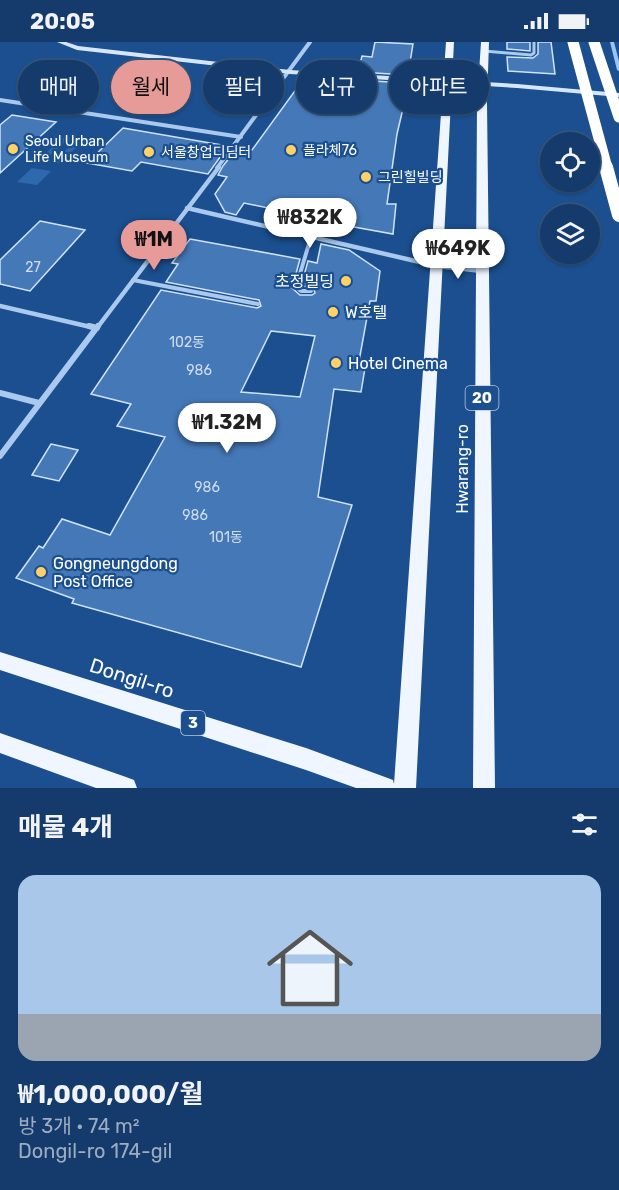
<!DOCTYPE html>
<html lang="ko">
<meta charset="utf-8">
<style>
body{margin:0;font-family:Rubik,"Noto Sans KR",sans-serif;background:#214673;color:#f1f3f6;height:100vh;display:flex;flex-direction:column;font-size:22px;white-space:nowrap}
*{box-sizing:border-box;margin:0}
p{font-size:20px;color:#9dadc1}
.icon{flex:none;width:33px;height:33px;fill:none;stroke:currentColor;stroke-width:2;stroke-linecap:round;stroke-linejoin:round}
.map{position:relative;height:746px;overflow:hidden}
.panel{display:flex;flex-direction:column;background:#143b6b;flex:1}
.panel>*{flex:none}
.banner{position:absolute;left:18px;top:18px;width:584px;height:54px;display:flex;gap:12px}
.fabs{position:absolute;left:540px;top:90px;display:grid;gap:12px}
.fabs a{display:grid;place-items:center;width:60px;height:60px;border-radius:50%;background:#143b6b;box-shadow:0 2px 4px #0004,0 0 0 2px #33557e;font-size:30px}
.price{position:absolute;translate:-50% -51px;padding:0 14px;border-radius:21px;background:#fff;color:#222;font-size:20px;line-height:39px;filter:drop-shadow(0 2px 3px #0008)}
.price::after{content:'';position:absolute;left:50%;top:36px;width:18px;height:14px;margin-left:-9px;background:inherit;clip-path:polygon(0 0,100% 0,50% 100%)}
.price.current{background:#e69b98;color:#111}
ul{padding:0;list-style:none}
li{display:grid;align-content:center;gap:12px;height:318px;padding:0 18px}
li+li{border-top:2px solid #33557e}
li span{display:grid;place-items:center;height:186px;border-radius:18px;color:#555}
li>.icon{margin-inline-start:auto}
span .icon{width:108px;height:108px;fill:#fffc;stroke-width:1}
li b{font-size:26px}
h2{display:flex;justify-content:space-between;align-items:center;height:72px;padding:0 18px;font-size:26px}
.tag{padding:0 21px;border-radius:27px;background:#143b6b;box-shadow:0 2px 4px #0004,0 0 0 2px #33557e;font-size:21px;line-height:54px}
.tag.current{background:#e69b98;color:#111}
.status{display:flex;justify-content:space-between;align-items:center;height:42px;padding:0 30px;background:#143b6b;direction:ltr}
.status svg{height:16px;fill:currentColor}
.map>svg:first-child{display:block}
</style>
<div class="status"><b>20:05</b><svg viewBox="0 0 49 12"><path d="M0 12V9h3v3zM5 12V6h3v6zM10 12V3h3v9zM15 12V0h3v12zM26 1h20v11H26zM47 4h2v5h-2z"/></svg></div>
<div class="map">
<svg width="619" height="746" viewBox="0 0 619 746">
<rect width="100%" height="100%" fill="#1b4f8f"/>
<path fill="#2e69ad" d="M64 95 84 98 60 121 54 120 73 101 65 100 45 118 39 117Z
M32 126 51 129 37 143 17 140Z"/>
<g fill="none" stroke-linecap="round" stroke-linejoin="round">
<path fill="#9cc4f0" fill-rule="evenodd" d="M610 0H614L619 19V29L617 28Z"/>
</g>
<path fill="#4478b7" stroke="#cfe3fa" stroke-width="1.5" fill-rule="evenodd" d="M375 0 413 2 408 33 358 30 362 14 372 15Z
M507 0H530V9L507 7Z
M538 0H551L555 32 508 29 507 15 533 16 538 12Z
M305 35 355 41 356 38 407 41 406 45H408L397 92 387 162H396L393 192 315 178 318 173 270 164 268 166 244 161 236 173 225 170 215 152 227 135 218 133 223 124 237 106 252 108Z
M12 73 56 80 0 131V83Z
M123 86 228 104 208 132 141 120 132 129 87 121Z
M40 179 85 188 30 249 0 242V218Z
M190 197 300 217 292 246 300 253H312L315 251 313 245 301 244 308 219 317 221 321 202 349 208 380 229 376 259H370L359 319 366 320 361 350 334 347 318 455 352 463 301 625 72 561 74 557 16 536 39 504 43 506 62 477 110 493 165 395 117 384 131 362 91 352 161 248 257 266 261 264 259 258 166 240 178 222 172 221ZM271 289 315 294 300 355 241 350Z
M51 402 78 408 59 439 32 433Z"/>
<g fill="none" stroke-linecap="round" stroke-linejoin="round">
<path stroke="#a9c9ee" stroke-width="3" d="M484 9 531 13 534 11V0"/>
<path stroke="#a9c9ee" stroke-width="4" d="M311 195 296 245 301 249H311
M133 238 258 262"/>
<path stroke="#a9c9ee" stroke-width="4" d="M0 58 241 95
M217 126 310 0"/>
<path stroke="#a9c9ee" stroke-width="4.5" d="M187 166 437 224 482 229
M0 264 95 286
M97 286 219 125"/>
<path stroke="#a9c9ee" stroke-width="6" d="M89 284 97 286
M0 351 39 361
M0 414 98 284"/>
<path fill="#d6e6fa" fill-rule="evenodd" d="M57 0H66L78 4 290 28 517 42 619 51V55L517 46 290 32 77 8Z"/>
<path fill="#f0f6ff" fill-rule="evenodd" d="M446 0H454L416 746H356L306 728 0 628V610L306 706 385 735 393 738 394 742Z
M481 0H489L487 61 495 746H473L477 61Z
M0 691 126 735 134 738 137 746H96L0 711Z"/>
<path stroke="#fff" stroke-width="11" d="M573 0 607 126
M594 0 619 75"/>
<path stroke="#fff" stroke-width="14" d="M606 125 619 173"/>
</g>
<g fill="#ffd166" stroke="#1b4f8f" stroke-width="2">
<circle cx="13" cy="107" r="6"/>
<circle cx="291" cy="108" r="6"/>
<circle cx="149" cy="110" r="6"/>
<circle cx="366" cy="135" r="6"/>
<circle cx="346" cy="239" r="6"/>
<circle cx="333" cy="270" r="6"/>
<circle cx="336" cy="321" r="6"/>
<circle cx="41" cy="530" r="6"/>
</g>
<g text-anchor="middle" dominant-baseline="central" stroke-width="4.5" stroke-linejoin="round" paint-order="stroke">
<g font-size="14" fill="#fff" stroke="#1b4f8f" text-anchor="start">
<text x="25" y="99">Seoul Urban<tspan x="25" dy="16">Life Museum</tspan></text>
<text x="303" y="108">플라체76</text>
<text x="161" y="110">서울창업디딤터</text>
<text x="378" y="135">그린힐빌딩</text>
</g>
<g font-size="14" fill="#d0dded">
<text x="33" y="225">27</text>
<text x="187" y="300">102동</text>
<text x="199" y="328">986</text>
<text x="207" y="445">986</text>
<text x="195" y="473">986</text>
<text x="226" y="495">101동</text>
</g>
<g fill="#1b4f8f" stroke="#bbcadd" stroke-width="1.5">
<rect x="465.5" y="344" width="33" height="24" rx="4.5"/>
<rect x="181" y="669" width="24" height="24" rx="4.5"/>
</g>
<g font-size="15" font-weight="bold" fill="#fff">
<text x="482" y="356">20</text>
<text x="193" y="681">3</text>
</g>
<g font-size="16" fill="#fff" stroke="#1b4f8f" text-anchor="start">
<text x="334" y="239" text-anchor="end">초정빌딩</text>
<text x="345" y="270">W호텔</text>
<text x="348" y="321">Hotel Cinema</text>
<text x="53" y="521">Gongneungdong<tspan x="53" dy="18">Post Office</tspan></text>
</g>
<g font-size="16" fill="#fff" stroke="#1b4f8f">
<text transform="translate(462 427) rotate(-90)">Hwarang-ro</text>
</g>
<g font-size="20" fill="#fff" stroke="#1b4f8f">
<text transform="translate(132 636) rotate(18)">Dongil-ro</text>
</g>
</g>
</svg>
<div class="fabs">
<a><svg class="icon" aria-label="locate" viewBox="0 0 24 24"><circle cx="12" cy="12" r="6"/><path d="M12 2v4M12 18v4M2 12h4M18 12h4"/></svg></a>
<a><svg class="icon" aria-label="layers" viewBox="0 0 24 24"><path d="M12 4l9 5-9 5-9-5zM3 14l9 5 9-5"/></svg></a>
</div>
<b class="price" style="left:310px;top:207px">₩832K</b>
<b class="price current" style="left:154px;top:229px">₩1M</b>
<b class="price" style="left:458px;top:238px">₩649K</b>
<b class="price" style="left:227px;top:412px">₩1.32M</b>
<div class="banner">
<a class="tag">매매</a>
<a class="tag current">월세</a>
<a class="tag">필터</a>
<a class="tag">신규</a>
<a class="tag">아파트</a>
</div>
</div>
<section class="panel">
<h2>매물 4개<svg class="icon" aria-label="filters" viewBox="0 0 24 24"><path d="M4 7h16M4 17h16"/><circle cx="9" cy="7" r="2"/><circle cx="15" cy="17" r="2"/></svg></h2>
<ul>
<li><span style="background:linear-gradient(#a9c7e8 75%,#9aa5b1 0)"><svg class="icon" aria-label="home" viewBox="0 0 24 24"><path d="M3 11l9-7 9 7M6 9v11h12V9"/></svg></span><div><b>₩1,000,000/월</b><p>방 3개 · 74 m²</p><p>Dongil-ro 174-gil</p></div></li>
</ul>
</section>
